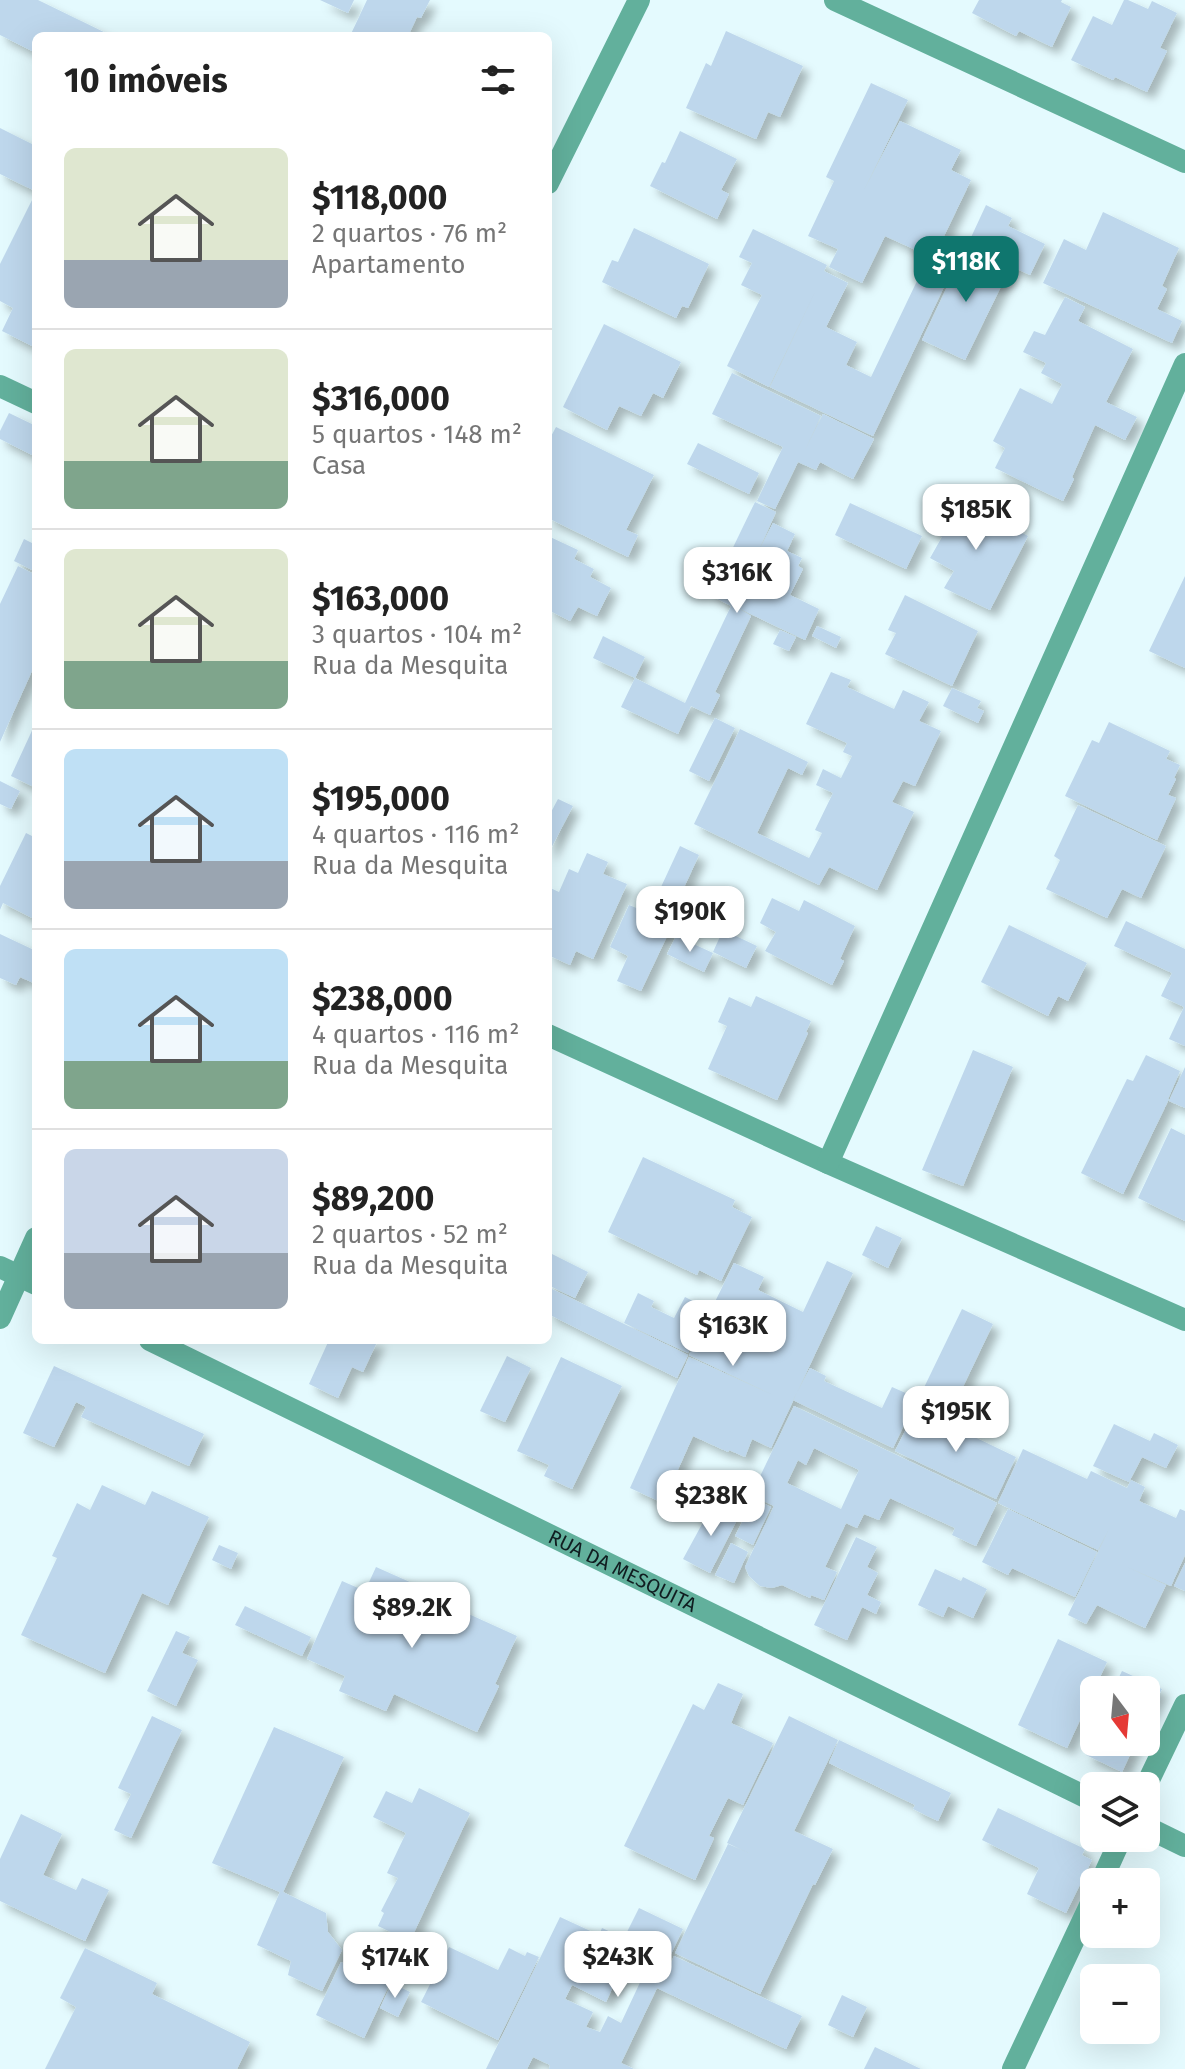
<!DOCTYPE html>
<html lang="pt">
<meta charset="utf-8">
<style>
body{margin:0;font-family:"Fira Sans",sans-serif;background:#f6f6f6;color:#222;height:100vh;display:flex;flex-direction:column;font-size:30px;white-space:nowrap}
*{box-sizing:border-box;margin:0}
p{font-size:26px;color:#767676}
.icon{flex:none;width:44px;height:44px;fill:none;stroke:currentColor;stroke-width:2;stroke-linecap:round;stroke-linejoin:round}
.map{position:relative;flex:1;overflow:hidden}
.details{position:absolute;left:32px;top:32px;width:520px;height:1312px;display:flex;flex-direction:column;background:#fff;border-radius:12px;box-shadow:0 8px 32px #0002}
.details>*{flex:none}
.needle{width:52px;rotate:164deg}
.controls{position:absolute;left:1080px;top:1676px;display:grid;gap:16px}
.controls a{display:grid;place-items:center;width:80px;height:80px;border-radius:12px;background:#fff;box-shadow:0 8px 32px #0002;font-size:40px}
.price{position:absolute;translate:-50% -68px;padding:0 18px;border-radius:16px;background:#fff;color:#222;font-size:26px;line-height:52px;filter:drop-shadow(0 2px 4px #0008)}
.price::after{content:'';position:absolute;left:50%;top:48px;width:24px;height:18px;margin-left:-12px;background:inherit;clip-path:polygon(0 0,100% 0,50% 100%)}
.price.selected{background:#0f766e;color:#fff}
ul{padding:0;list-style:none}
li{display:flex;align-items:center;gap:24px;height:200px;padding:0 32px}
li+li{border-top:2px solid #e0e0e0}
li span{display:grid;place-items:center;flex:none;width:224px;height:160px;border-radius:12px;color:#555}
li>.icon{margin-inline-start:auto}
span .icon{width:96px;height:96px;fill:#fffc;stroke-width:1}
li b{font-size:34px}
h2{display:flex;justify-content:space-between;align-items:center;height:96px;padding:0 32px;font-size:34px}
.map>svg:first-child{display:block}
</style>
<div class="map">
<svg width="1185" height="2069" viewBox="0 0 1185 2069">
<defs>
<filter id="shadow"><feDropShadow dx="7" dy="7" stdDeviation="4" flood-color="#0004"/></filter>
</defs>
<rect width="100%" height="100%" fill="#e4fafe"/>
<path fill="#bed7ec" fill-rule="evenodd" filter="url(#shadow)" d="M0 0H38L112 36H36V53L0 35Z
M320 0H354L348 13Z
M367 0H430L421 18 417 17 408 36H350Z
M979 0H1062L1061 2 1071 7 1052 47 1019 31 1016 36 972 13Z
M1124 0H1128L1148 9 1152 1 1177 13 1160 48 1167 51 1147 92 1115 77 1113 80 1071 60 1093 16 1112 25Z
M726 31 803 66 780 117 768 112 756 139 686 108 706 63 711 66Z
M871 83 908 100 864 190 900 121 961 150 951 170 971 180 933 259 953 268 873 436 770 387 816 290 769 387 727 366 762 295 741 285 752 263 739 257 753 229 827 265 824 271 848 283 826 327 857 342 846 365 871 377 929 256 885 236 862 283 829 267 838 249 808 236 834 181 826 177Z
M0 128 36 146V184L33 190 0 174Z
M680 131 737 159 721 190 729 194 717 219 650 186 662 162 665 163Z
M34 196 36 197V348L2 331 13 308 0 301V264Z
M986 205 1012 218 1008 226 1045 244 1030 275 967 246Z
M1103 212 1179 248 1162 286 1167 289 1157 309 1182 321 1172 343 1043 283 1064 239 1086 250Z
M634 228 709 264 688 308 682 306 676 318 602 282 612 260 618 262Z
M966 247 1010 268 965 360 922 340Z
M1065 297 1085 307 1078 321 1133 349 1106 402 1137 417 1125 440 1095 425 1072 477 1074 479 1063 501 995 468 1005 448 993 441 1020 388 1052 404 1062 384 1041 373 1046 363 1023 352 1034 331 1045 335Z
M604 324 681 362 663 398 653 393 641 416 619 406 607 430 563 407Z
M732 373 821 416 805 450 823 414 874 439 853 479 820 462 816 470 798 462 775 509 757 501 783 447 712 414Z
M9 413 36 426V457L0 439V431Z
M556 427 654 475 626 530 638 535 628 557 548 518V442Z
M698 443 759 473 749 494 687 464Z
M952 497 1028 536 990 610 944 588 954 571 930 558 942 537 933 533Z
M755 502 776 512 757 554 773 523 795 534 787 551 802 558 798 566 803 569 790 595 819 609 805 640 738 608 751 616 715 692 720 695 710 715 691 706 678 734 621 707 635 678 685 703 731 606 710 595Z
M850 503 922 536 906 569 835 535Z
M548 536 578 550 574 559 594 569 590 577 611 588 597 616 578 607 570 621 548 610Z
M24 539 36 545V572L14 561Z
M18 566 36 575V662L0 742V604Z
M1185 576V668L1149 651Z
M905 595 978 631 952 686 885 654 896 633 888 630Z
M817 626 841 637 836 648 812 636Z
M780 630 796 637 789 651 773 644Z
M603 636 645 657 635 678 593 658Z
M831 672 851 680 847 687 894 709 903 690 929 702 919 721 941 731 915 786 903 781 892 802 914 812 877 890 829 867 819 885 694 824 740 729 808 762 802 775 788 768 757 833 809 858 822 833 815 830 833 793 816 785 823 769 841 778 852 756 843 752 847 743 806 724Z
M952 688 981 701 977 708 984 711 978 723 943 706Z
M715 718 735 728 709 781 689 771Z
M36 722V788L11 776Z
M1109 722 1170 751 1166 759 1180 765 1174 778 1176 779 1168 795 1176 798 1157 840 1065 796 1092 740 1099 743Z
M0 781 20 791 11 809 0 804Z
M558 799 573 806 548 854V812L550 814Z
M1078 805 1166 846 1141 898 1122 889 1107 918 1046 889 1060 860 1054 856Z
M26 833 36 838V920L3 903 0 910V886Z
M680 846 699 855 674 909 681 912 672 934 669 932 641 991 617 981 628 956 610 947 629 905 649 913Z
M587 853 608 862 603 874 627 884 593 959 576 951 570 965 548 955V887L559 892 569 869 578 873Z
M772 898 799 911 804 900 855 926 840 959 844 961 832 985 765 951 776 932 760 923Z
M1126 921 1185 949V1046L1169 1039 1184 1007 1161 996 1172 973 1114 946Z
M1009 925 1087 963 1068 1001 1058 996 1048 1016 981 982Z
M723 930 757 946 746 968 713 952Z
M0 934 36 951V984L20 977 16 985 0 978Z
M676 936 713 953 704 972 667 954Z
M756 996 811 1021 806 1032 808 1033 777 1100 708 1069 727 1026 718 1022 729 997 751 1007Z
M973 1050 1013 1067 963 1186 922 1170Z
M1146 1055 1180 1071 1168 1099H1169L1123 1194 1081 1173 1127 1079 1133 1081Z
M1185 1067V1108L1169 1101Z
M1171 1128 1185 1135V1221L1138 1198Z
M643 1157 735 1200 732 1207 752 1217 721 1281 699 1270 697 1275 608 1232Z
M876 1226 902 1238 888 1268 862 1255Z
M548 1252 588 1272 575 1298 548 1285Z
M827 1261 853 1273 771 1448 752 1439 745 1457 729 1450 728 1452 693 1436 663 1503 630 1488 689 1357 773 1395 689 1355 705 1320 688 1353 624 1323 638 1293 654 1301 651 1307 674 1318 685 1297 711 1310 734 1263 764 1277 758 1290 803 1312Z
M548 1287 688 1355 677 1378 548 1314Z
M962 1309 993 1324 948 1418 917 1402Z
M329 1340H378L363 1372 352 1367 338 1398 309 1384Z
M507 1356 531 1368 505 1422 480 1411Z
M561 1357 622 1386 572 1489 544 1476 549 1465 517 1451Z
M54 1366 204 1434 189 1466 81 1417 86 1407 76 1402 54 1447 23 1433Z
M810 1368 826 1376 824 1381 882 1408 892 1387 917 1398 893 1448 793 1400Z
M794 1406 997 1503 976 1546 952 1535 955 1528 890 1498 879 1520 864 1514 857 1528 846 1523 825 1567 837 1572 824 1600 811 1595 810 1598 782 1585 772 1588 760 1586 749 1576 745 1567 774 1506 751 1495ZM814 1448 859 1470 841 1509 787 1483 798 1460 806 1465Z
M916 1409 1016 1457 996 1499 895 1451Z
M1114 1424 1150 1441 1154 1433 1178 1445 1166 1468 1142 1457 1129 1482 1093 1466Z
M1023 1449 1087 1479 1091 1471 1127 1488 1131 1480 1145 1487 1139 1501 1176 1518 1180 1509 1185 1511V1555L1171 1586 1127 1567 1166 1585 1145 1628 1097 1605 1086 1624 1068 1615 1109 1529 1098 1550 998 1503Z
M102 1485 145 1505 152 1491 209 1517 168 1605 142 1593 105 1673 21 1635 57 1558 52 1556 77 1503 90 1510Z
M754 1499 771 1507 753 1545 735 1536Z
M713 1504 739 1516 710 1573 683 1559Z
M1008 1509 1097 1552 1075 1597 1012 1568 1008 1575 982 1562Z
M856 1537 877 1547 867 1567 878 1573 867 1595 881 1602 876 1614 862 1607 847 1640 814 1625Z
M731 1543 748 1552 734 1583 715 1575Z
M219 1545 238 1553 231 1569 212 1560Z
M1185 1563V1591L1174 1586Z
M376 1567 421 1587 420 1592 517 1636 495 1684 499 1686 477 1732 394 1694 386 1711 339 1691 345 1676 307 1659 342 1581 365 1591Z
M935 1569 961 1581 963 1577 987 1589 973 1618 948 1606 943 1617 918 1605Z
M245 1606 311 1637 302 1656 235 1625Z
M176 1631 190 1637 182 1653 198 1660 176 1706 147 1691Z
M1058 1639 1107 1662 1067 1748 1018 1725Z
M1122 1671 1162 1689 1146 1722V1690H1126L1115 1685Z
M718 1683 743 1694 731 1723 773 1743 743 1805 728 1798 709 1836 714 1838 695 1880 624 1846 693 1704 704 1710Z
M152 1716 182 1730 131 1838 114 1830 131 1794 118 1788Z
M789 1716 838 1740 794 1831 833 1849 815 1885 813 1884 760 1994 675 1953 728 1844 749 1853 727 1843Z
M274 1727 344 1757 283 1892 326 1913 328 1932 342 1950 322 1991 288 1975 291 1961 257 1945 280 1892 212 1863Z
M839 1740 951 1793 938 1821 913 1809 915 1805 829 1763Z
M1092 1742H1136L1122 1772 1086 1755Z
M419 1788 470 1813 410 1941 378 1926 384 1913 381 1911 398 1878 387 1873 406 1833 373 1817 386 1791 412 1803Z
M998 1808 1085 1849 1082 1855 1092 1860 1066 1913 1027 1894 1039 1868 982 1840Z
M21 1814 62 1834 43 1875 76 1890 82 1878 109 1890 85 1941 0 1901V1859Z
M639 1908 683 1929 669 1958 634 1941 606 2002 572 1985 565 1999 593 2012 586 2027 600 2032 608 2016 621 2023 644 1974 664 1982 643 1972 652 1954 671 1963 674 1956 802 2016 786 2049 657 1988 621 2063 634 2069H549L550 2065 533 2057 527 2069H486L560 1917 599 1935 602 1928 624 1938Z
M449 1947 498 1970 509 1948 525 1956 527 1952 539 1957 498 2040 421 2002Z
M85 1948 157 1983 152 1994 250 2042 237 2069H45L76 2007 60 1998Z
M341 1962 389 1985 364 2038 316 2015Z
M392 1983 410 1992 398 2017 380 2008Z
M842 1995 867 2007 853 2037 828 2025Z
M875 2047 921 2069H864Z"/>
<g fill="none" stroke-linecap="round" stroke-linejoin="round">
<g stroke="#62b09c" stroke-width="22">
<path d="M835 0 1185 162"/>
<path d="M548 183 639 0"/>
<path d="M0 386 36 403"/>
<path d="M548 1035 828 1163 1185 1320"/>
<path d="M828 1163 1185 364"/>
<path d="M0 1267 36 1284"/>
<path d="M0 1318 36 1238"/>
<path id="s1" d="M150 1340 1094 1801"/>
<path d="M1146 1827 1185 1846"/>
</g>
<path stroke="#62b09c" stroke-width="22" d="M1146 1786 1185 1705
M1101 1882 1121 1838
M1013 2069 1094 1897"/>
</g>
<g text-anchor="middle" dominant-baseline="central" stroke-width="6" stroke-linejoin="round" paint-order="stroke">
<g font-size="20" fill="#101d20" stroke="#fff">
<text stroke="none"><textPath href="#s1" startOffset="526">RUA DA MESQUITA</textPath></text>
</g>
</g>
</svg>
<div class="controls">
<a><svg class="needle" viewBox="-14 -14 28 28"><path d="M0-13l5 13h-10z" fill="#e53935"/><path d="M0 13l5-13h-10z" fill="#767676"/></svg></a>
<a><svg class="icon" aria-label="layers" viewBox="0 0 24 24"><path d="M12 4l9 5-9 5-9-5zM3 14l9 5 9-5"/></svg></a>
<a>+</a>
<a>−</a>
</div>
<b class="price selected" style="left:966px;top:304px">$118K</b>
<b class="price" style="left:976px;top:552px">$185K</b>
<b class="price" style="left:737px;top:615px">$316K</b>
<b class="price" style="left:690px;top:954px">$190K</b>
<b class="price" style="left:733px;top:1368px">$163K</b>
<b class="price" style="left:956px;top:1454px">$195K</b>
<b class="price" style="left:711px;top:1538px">$238K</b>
<b class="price" style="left:412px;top:1650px">$89.2K</b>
<b class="price" style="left:618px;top:1999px">$243K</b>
<b class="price" style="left:395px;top:2000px">$174K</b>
<section class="details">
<h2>10 imóveis<svg class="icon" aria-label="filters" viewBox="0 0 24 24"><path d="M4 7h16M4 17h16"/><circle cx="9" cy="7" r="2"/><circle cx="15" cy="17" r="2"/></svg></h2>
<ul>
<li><span style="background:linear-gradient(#dfe7d0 70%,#9aa5b1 0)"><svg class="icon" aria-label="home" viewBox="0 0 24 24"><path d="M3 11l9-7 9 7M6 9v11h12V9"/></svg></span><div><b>$118,000</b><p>2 quartos · 76 m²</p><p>Apartamento</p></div></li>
<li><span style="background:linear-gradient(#dfe7d0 70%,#7fa58c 0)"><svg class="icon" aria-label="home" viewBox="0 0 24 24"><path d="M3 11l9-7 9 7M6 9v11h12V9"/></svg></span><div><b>$316,000</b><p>5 quartos · 148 m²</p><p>Casa</p></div></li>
<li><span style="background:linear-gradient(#dfe7d0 70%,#7fa58c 0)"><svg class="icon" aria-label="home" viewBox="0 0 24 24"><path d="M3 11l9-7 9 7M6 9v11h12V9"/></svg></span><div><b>$163,000</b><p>3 quartos · 104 m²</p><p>Rua da Mesquita</p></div></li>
<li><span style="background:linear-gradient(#bfe0f5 70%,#9aa5b1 0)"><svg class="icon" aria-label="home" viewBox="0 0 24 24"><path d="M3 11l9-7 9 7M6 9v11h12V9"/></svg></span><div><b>$195,000</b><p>4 quartos · 116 m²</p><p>Rua da Mesquita</p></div></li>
<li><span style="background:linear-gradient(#bfe0f5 70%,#7fa58c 0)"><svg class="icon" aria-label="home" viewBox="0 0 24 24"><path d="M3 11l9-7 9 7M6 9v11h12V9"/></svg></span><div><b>$238,000</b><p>4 quartos · 116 m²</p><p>Rua da Mesquita</p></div></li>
<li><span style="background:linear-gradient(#c9d6e8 65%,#9aa5b1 0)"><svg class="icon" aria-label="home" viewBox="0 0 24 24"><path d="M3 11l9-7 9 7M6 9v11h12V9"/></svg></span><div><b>$89,200</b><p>2 quartos · 52 m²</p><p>Rua da Mesquita</p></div></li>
</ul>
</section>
</div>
